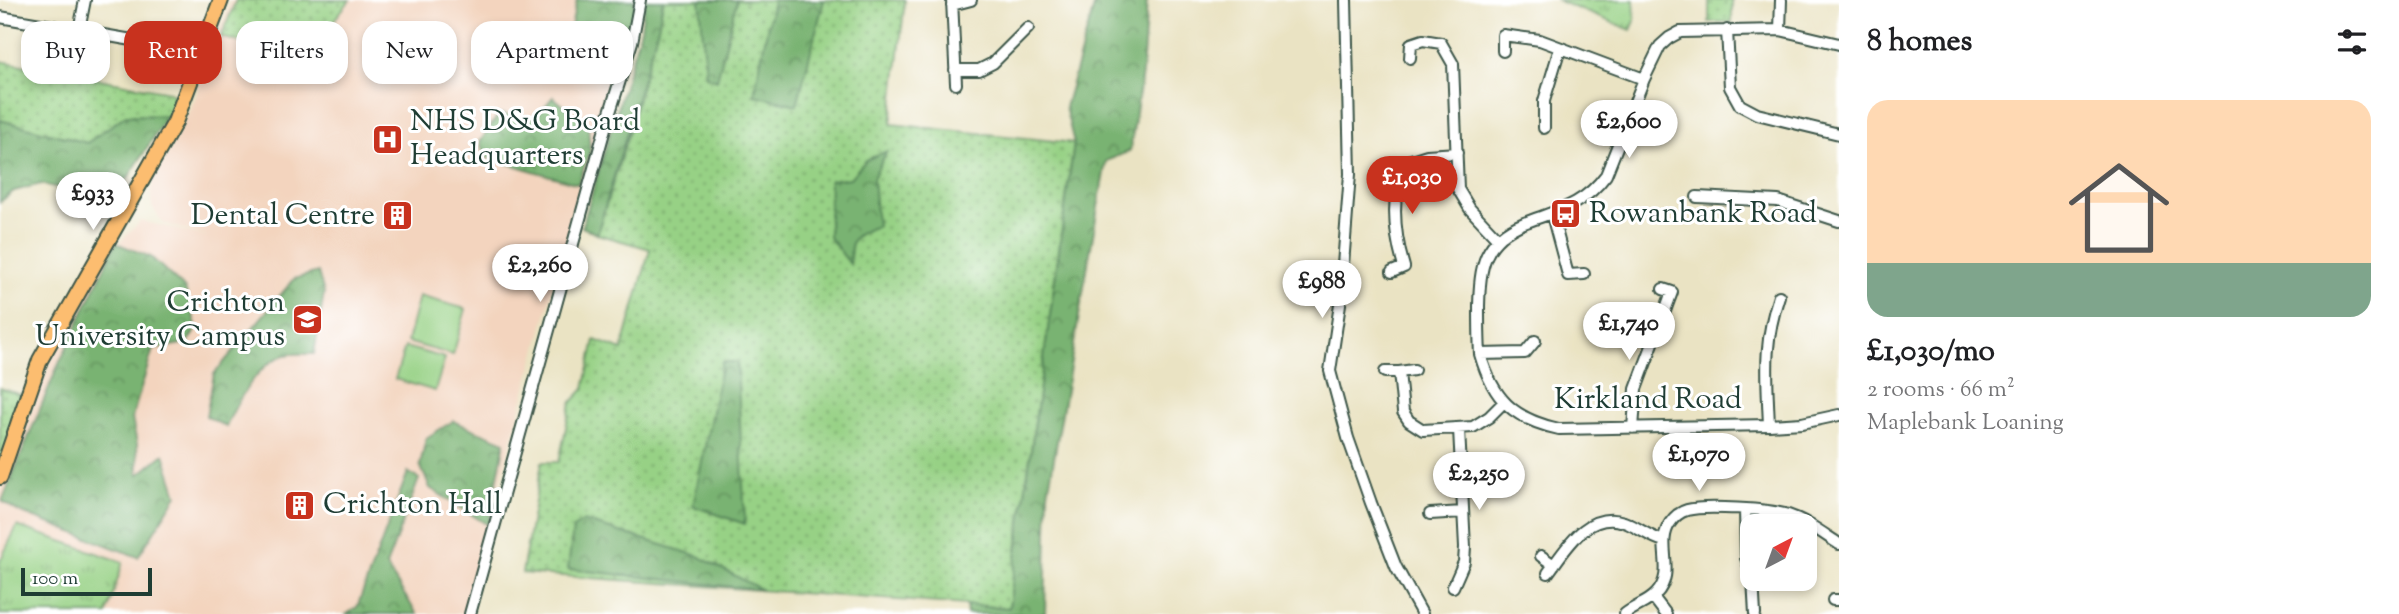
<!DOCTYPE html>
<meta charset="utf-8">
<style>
body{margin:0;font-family:"Sorts Mill Goudy",serif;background:#f2f2f2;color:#202124;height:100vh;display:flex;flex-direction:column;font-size:26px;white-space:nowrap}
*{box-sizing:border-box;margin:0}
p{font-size:23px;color:#757577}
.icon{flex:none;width:38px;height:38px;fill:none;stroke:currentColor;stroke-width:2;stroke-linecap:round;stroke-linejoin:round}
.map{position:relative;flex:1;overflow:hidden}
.drawer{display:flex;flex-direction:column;background:#fff;width:560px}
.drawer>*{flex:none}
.hud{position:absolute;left:21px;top:21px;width:665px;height:63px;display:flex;gap:14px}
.needle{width:46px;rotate:41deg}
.buttons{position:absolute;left:1740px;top:514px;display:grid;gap:14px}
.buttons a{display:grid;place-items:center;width:77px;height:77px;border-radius:14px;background:#fff;box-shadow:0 4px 10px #0003;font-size:35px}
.scale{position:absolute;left:21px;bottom:18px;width:131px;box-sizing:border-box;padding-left:7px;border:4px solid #1f3d34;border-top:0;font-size:19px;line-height:24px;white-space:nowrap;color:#1f3d34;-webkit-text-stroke:5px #fff;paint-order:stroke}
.price{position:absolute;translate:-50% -60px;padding:0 16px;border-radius:24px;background:#fff;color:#222;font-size:23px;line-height:46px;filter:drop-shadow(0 2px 4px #0008)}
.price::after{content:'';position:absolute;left:50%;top:42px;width:21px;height:16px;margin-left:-10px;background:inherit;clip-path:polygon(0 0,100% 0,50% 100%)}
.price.on{background:#c8321e;color:#fff}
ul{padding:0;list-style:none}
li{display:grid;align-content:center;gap:14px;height:371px;padding:0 28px}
li span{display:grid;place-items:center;height:217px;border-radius:21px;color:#555}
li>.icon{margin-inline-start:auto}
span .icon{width:126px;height:126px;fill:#fffc;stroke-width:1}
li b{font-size:30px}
h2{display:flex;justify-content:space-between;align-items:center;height:84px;padding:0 28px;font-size:30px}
.tag{padding:0 24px;border-radius:21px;background:#fff;box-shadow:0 4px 10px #0003;font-size:24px;line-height:63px}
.tag.on{background:#c8321e;color:#fff}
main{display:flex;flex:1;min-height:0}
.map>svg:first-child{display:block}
</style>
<main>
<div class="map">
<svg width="1839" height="614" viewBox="0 0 1839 614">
<defs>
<pattern id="grass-dots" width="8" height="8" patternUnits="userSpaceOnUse" patternTransform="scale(1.75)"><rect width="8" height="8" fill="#97d185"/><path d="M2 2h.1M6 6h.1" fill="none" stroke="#7bab6e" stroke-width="1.8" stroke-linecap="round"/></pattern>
<pattern id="forest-crowns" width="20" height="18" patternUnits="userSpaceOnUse" patternTransform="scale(1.75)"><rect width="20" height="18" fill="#79b372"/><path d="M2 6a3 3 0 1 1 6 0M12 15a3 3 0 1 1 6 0" fill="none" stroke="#63935e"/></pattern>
<pattern id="park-tufts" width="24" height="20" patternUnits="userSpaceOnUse" patternTransform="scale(1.75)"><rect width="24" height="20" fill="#97d185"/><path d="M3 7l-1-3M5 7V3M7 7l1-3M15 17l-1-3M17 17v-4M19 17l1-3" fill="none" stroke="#7bab6e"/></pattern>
</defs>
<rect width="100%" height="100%" fill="#fff"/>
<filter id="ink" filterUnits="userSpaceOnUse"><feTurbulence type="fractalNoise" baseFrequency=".0143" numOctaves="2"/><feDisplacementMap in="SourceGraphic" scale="14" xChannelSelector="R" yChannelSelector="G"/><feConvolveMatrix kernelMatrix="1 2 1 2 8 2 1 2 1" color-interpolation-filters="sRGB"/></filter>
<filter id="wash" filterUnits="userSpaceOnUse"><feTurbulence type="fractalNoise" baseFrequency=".00686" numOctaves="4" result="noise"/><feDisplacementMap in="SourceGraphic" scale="28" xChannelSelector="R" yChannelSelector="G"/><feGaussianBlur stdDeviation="1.57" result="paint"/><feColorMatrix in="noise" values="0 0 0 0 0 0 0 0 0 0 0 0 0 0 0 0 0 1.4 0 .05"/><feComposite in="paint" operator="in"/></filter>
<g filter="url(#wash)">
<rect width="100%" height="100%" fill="#eae3c3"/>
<path fill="#f3d4be" d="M231 0H635L629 28 604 110 586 192 559 278H556L464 614H0V494L50 364 104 258 141 221 210 237 163 223 152 206 151 192 153 180 171 149 194 101Z"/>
<path fill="url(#grass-dots)" stroke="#5b875c" stroke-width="2" d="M236 0H350L303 59 221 37Z
M664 0H905L891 124 1074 143 1009 608 522 573 542 462H559L571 403 584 389 595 340 622 350 650 249 597 234 628 135Z
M1709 0H1732V22H1709Z
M0 61 170 92 182 103 175 122 167 116 126 115 87 143 0 120Z
M0 388 27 397 0 477Z"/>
<path fill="url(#forest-crowns)" stroke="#4c7853" stroke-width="2" d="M577 0H634L635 9 606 78 561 71Z
M645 0H663L658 28 597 234 582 227 641 29Z
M700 0H737L717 80 706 76Z
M773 0H824L797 105 754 95Z
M1096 0H1147L1142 73 1130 151 1106 161 1048 493 1045 614H967L966 605 1009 608 1074 143 1065 107Z
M553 97 588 125 590 151 578 184 485 157 480 142 499 114 535 118Z
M126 115 167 116 114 200 41 184 14 191 0 202V120L87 143Z
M887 151 873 178 877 226C853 236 850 236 850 264L829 237 830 180 850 178 866 160Z
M116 243 151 257 185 289 197 328 187 343 153 349 132 418 137 444 138 475 164 454 177 495 138 557 19 512 2 501 57 368Z
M318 272 324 293 314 354C305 354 294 353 286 355 259 361 236 403 226 427L206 416 214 374 294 279Z
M722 362H737L745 524 693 506Z
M453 421 505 442 488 525 430 488 420 465 426 438Z
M408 472 419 479 386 566 417 614H347L357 607Z
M584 521 698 556 762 590 568 569 573 528Z"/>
<path fill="url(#park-tufts)" stroke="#5b875c" stroke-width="2" d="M1556 0H1634L1635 21 1631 30Z
M17 526 123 562 107 614H0V561Z"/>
<path fill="#97d185" stroke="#5b875c" stroke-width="2" d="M419 296 466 309 453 355 407 342Z
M405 347 445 358 435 391 395 379Z"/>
</g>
<g filter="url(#ink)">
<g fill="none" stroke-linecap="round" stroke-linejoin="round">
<defs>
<path id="minor" d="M952 0 956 84
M1346 0 1350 174 1340 304 1330 371 1348 438 1371 503 1396 567 1422 614
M952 5 971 0
M0 17 138 41 199 60
M79 30 85 0
M1727 30 1730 87 1740 105 1757 114 1839 134
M1780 30 1781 0
M1503 51V35L1540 40 1644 79
M1410 58 1411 44 1423 40 1441 43 1453 64 1458 189 1470 209 1498 239
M955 70H979L993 63 1028 28
M1544 128V101L1560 48
M1697 197 1778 201 1839 221
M1552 215 1568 275 1584 274
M1392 272 1404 267C1394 233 1390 195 1405 162L1427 155 1457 153
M1535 341 1525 353 1480 354C1479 338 1479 322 1479 306 1480 266 1483 240 1524 223 1558 210 1583 206 1606 175L1644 79 1660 46 1669 38 1680 32 1780 30 1839 44
M1480 354C1493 399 1513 419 1559 429L1769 425 1802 423 1839 415
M1414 370 1399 372 1403 412 1409 421 1423 430 1473 427 1489 417 1504 402
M1385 372H1399
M1769 425C1767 375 1763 344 1779 296
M1633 428 1636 389 1672 292 1663 289
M1745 509 1746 558 1752 575
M1430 514 1463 512
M1541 556 1554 565
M1548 573C1566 549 1587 510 1624 522 1638 527 1649 537 1664 541
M1753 579 1755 614
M1453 587 1464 562 1465 547 1459 429
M1653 597 1666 614
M1833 600H1839
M470 614 606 125 632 42 640 0
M1625 614C1635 606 1648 603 1656 594 1677 572 1655 545 1670 523 1674 517 1680 512 1687 510 1704 505 1771 509 1788 515 1807 521 1822 533 1839 544"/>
<path id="major" d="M0 477 40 360 175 122 221 0"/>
</defs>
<use href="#minor" stroke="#3d5649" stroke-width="14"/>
<use href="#major" stroke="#3d5649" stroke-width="18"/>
<use href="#minor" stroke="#fff" stroke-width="10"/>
<use href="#major" stroke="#fcbd6f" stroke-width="14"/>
</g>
</g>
<defs>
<symbol id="hospital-square" viewBox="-11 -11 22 22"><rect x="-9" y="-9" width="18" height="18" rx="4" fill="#c8321e" stroke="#fff"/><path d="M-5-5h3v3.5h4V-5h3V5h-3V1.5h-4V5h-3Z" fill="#fff"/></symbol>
<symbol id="bus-square" viewBox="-11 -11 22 22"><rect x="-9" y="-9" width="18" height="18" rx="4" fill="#c8321e" stroke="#fff"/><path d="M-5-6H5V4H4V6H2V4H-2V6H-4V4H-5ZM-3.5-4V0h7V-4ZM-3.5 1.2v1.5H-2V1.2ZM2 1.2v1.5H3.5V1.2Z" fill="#fff"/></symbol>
<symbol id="building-square" viewBox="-11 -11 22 22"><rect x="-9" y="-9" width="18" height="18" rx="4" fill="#c8321e" stroke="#fff"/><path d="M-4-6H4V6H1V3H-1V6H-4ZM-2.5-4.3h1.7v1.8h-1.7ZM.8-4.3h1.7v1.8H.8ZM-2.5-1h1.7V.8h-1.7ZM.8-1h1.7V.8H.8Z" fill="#fff"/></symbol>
<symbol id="university-square" viewBox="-11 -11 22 22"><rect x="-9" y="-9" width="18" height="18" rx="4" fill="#c8321e" stroke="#fff"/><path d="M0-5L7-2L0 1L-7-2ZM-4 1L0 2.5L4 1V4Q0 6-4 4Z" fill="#fff"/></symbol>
</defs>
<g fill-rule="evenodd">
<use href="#hospital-square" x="370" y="122" width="35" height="35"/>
<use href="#bus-square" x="1548" y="196" width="35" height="35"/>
<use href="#building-square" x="380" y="198" width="35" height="35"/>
<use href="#university-square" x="290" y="302" width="35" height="35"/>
<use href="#building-square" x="282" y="488" width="35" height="35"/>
</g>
<g text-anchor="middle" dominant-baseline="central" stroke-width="6" stroke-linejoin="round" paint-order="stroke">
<g font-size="30" fill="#1f3d34" stroke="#fff" text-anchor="start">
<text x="410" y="122">NHS D&amp;G Board<tspan x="410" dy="34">Headquarters</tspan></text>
<text x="1589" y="214">Rowanbank Road</text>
<text x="375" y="216" text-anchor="end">Dental Centre</text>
<text x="285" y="303" text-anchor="end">Crichton<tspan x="285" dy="34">University Campus</tspan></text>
<text x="323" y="505">Crichton Hall</text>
</g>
<g font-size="30" fill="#1f3d34" stroke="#fff">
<text x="1648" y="400">Kirkland Road</text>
</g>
</g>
</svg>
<div class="buttons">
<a><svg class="needle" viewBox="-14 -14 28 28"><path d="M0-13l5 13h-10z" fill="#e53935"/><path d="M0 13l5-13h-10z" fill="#757577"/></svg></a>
</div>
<div class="scale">100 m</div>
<b class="price" style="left:1629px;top:160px">£2,600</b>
<b class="price on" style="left:1412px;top:216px">£1,030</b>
<b class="price" style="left:93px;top:232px">£933</b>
<b class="price" style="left:540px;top:304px">£2,260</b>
<b class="price" style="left:1322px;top:320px">£988</b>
<b class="price" style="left:1629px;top:362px">£1,740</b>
<b class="price" style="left:1699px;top:493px">£1,070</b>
<b class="price" style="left:1479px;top:512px">£2,250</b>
<div class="hud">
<a class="tag">Buy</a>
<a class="tag on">Rent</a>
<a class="tag">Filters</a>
<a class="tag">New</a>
<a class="tag">Apartment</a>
</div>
</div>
<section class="drawer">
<h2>8 homes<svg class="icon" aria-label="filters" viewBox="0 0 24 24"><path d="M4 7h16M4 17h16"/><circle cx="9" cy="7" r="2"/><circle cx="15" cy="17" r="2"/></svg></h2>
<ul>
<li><span style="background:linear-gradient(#ffd9b3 75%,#7fa58c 0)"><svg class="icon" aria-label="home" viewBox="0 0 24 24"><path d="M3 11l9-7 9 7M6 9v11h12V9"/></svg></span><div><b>£1,030/mo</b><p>2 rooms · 66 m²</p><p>Maplebank Loaning</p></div></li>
</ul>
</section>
</main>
